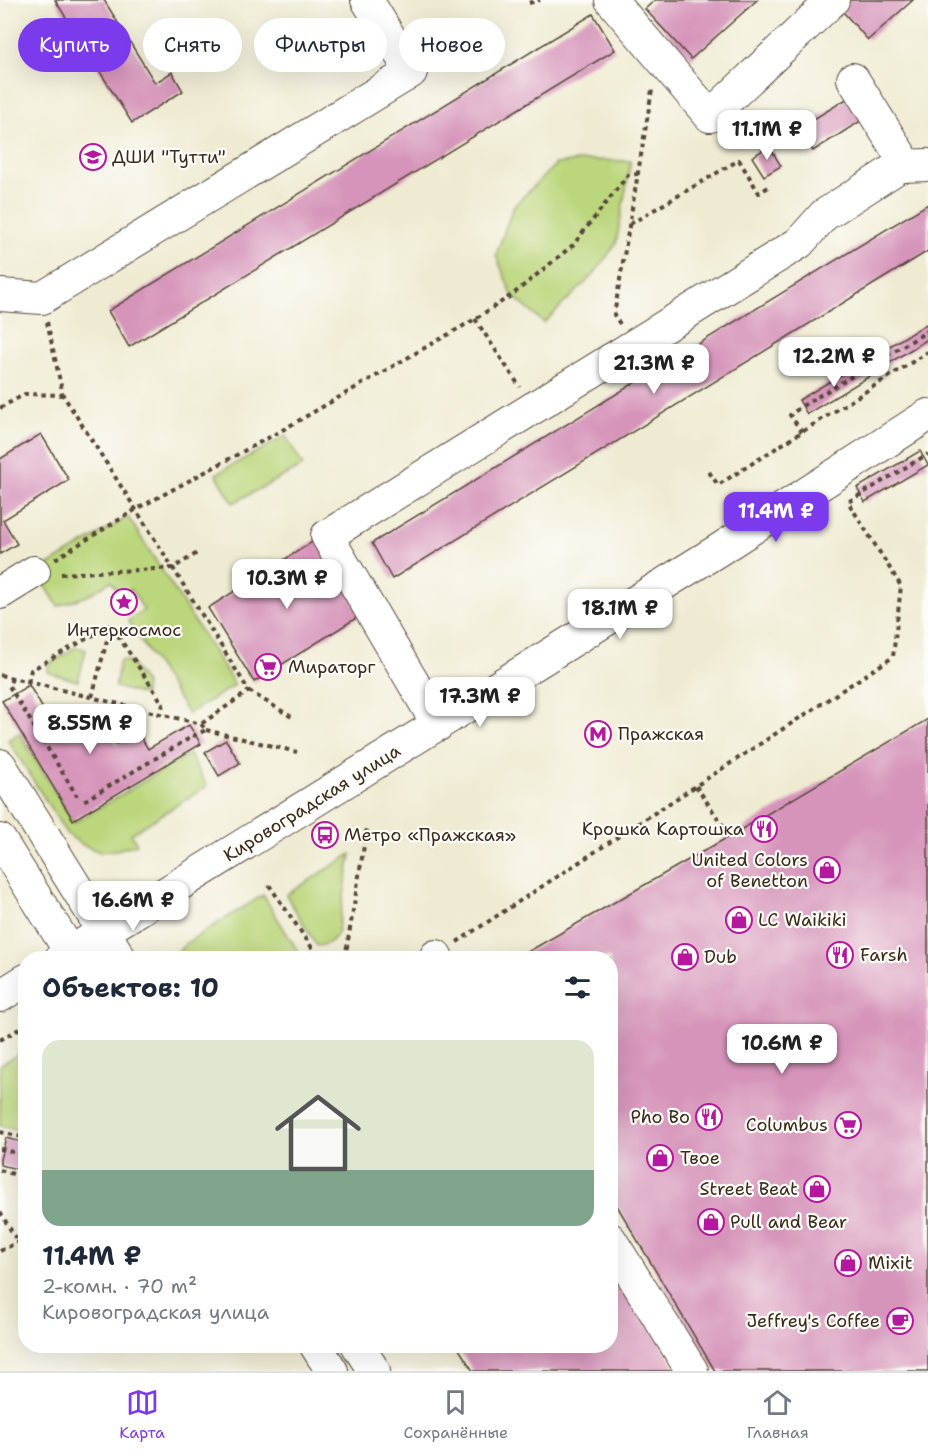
<!DOCTYPE html>
<html lang="ru">
<meta charset="utf-8">
<style>
body{margin:0;font-family:"Shantell Sans",sans-serif;background:#f2f2f3;color:#1f2937;height:100vh;display:flex;flex-direction:column;font-size:22px;white-space:nowrap}
*{box-sizing:border-box;margin:0}
p{font-size:20px;color:#747a83}
.icon{flex:none;width:33px;height:33px;fill:none;stroke:currentColor;stroke-width:2;stroke-linecap:round;stroke-linejoin:round}
.map{position:relative;flex:1;overflow:hidden}
.panel{position:absolute;left:18px;top:951px;width:600px;height:402px;display:flex;flex-direction:column;background:#fff;border-radius:24px;box-shadow:0 6px 24px #0002}
.panel>*{flex:none}
.top-card{position:absolute;left:18px;top:18px;width:600px;height:54px;display:flex;gap:12px}
.price{position:absolute;translate:-50% -51px;padding:0 14px;border-radius:12px;background:#fff;color:#222;font-size:20px;line-height:39px;filter:drop-shadow(0 2px 3px #0008)}
.price::after{content:'';position:absolute;left:50%;top:36px;width:18px;height:14px;margin-left:-9px;background:inherit;clip-path:polygon(0 0,100% 0,50% 100%)}
.price.on{background:#7c3aed;color:#fff}
ul{padding:0;list-style:none}
li{display:grid;align-content:center;gap:12px;height:318px;padding:0 24px}
li span{display:grid;place-items:center;height:186px;border-radius:18px;color:#555}
li>.icon{margin-inline-start:auto}
span .icon{width:108px;height:108px;fill:#fffc;stroke-width:1}
li b{font-size:26px}
h2{display:flex;justify-content:space-between;align-items:center;height:72px;padding:0 24px;font-size:26px}
.tag{padding:0 21px;border-radius:27px;background:#fff;box-shadow:0 6px 24px #0002;font-size:21px;line-height:54px}
.tag.on{background:#7c3aed;color:#fff}
.menu{display:flex;justify-content:space-around;align-items:center;height:84px;border-top:2px solid #e0e1e3;background:#fff;font-size:16px;color:#747a83}
.menu a{display:grid;justify-items:center;gap:3px}
.menu .on{color:#7c3aed}
.map>svg:first-child{display:block}
</style>
<div class="map">
<svg width="928" height="1371" viewBox="0 0 928 1371">
<rect width="100%" height="100%" fill="#fdfcf7"/>
<filter id="ink" filterUnits="userSpaceOnUse"><feTurbulence type="fractalNoise" baseFrequency=".0167" numOctaves="2"/><feDisplacementMap in="SourceGraphic" scale="12" xChannelSelector="R" yChannelSelector="G"/><feConvolveMatrix kernelMatrix="1 2 1 2 8 2 1 2 1" color-interpolation-filters="sRGB"/></filter>
<filter id="wash" filterUnits="userSpaceOnUse"><feTurbulence type="fractalNoise" baseFrequency=".008" numOctaves="4" result="noise"/><feDisplacementMap in="SourceGraphic" scale="24" xChannelSelector="R" yChannelSelector="G"/><feGaussianBlur stdDeviation="1.35" result="paint"/><feColorMatrix in="noise" values="0 0 0 0 0 0 0 0 0 0 0 0 0 0 0 0 0 1.4 0 .05"/><feComposite in="paint" operator="in"/></filter>
<g filter="url(#wash)">
<rect width="100%" height="100%" fill="#efebd3"/>
<path fill="#bbd67c" stroke="#7b804d" stroke-width="1.5" d="M586 160 631 161 616 244 594 274 544 323 512 295 496 255 513 207 556 164Z
M286 436 303 466 233 503 216 474Z
M128 517 235 685 188 714 128 621 144 610 131 589 121 595 111 581 87 596 58 606 37 572Z
M76 647 86 650 78 681 47 672 49 664Z
M120 660 130 662 146 685 144 695 115 687Z
M19 733 74 823 189 754 207 786 131 834 137 844 116 850 100 852 81 844 66 833 8 740Z
M351 854 337 935C331 943 326 945 317 946L286 895Z
M263 895 302 958H173L186 943Z
M25 1050V1131L0 1126V1065Z"/>
<g id="blocks">
<path fill="#d694ba" d="M55 0H104L155 83 172 72 183 91 132 123Z
M655 0H757L691 59 645 9Z
M843 0H913L868 40 837 5Z
M593 14 615 50 129 347 108 311Z
M853 95 867 117 813 151 799 128Z
M769 146 781 166 764 176 752 157Z
M928 204V251L392 579 372 543Z
M928 323V339L886 365 878 353Z
M862 362 870 376 807 414 799 400Z
M41 434 69 480 3 520 17 544 0 554V459Z
M920 451 928 465 865 502 857 488Z
M320 537 366 612 254 682 208 608Z
M29 685 53 726 71 715 83 735 104 723 116 744 137 731 148 749 189 725 201 744 73 820 2 701Z
M928 719V1371H715L610 1194V958H517L730 836Z
M226 740 240 763 219 776 205 752Z
M6 1138 26 1143V1171L0 1165V1159Z
M610 1260 678 1371H473L457 1346H610Z"/>
</g>
</g>
<g filter="url(#ink)">
<use href="#blocks" fill-opacity="0" stroke="#564739" stroke-width="1.5"/>
<g fill="none" stroke-linecap="round" stroke-linejoin="round">
<defs>
<path id="minor" d="M611 0 710 116 833 0
M853 79 907 166
M0 295 42 298 411 72 367 0
M0 593 34 572
M438 725 327 536 799 243 824 215 900 166 928 165
M0 765 120 958
M0 840 74 958
M436 956 437 958
M61 958 717 551 928 415
M0 996 26 980
M610 1239 692 1371
M316 1346 332 1371
M358 1346 374 1371"/>
</defs>
<use href="#minor" stroke="#564739" stroke-width="34"/>
<path stroke="#564739" stroke-width="4" stroke-dasharray="4.5 4.5" stroke-linecap="butt" d="M529 3 540 0
M630 224 739 160 759 193 770 186
M475 319 520 387
M47 322 63 395 173 568 249 691 201 724
M620 324 614 315 652 90
M0 408 25 394 63 395
M802 432 790 415 802 406 928 331
M709 472 718 485 928 352
M55 559 135 510 277 433 475 319 512 295 573 245 628 175 638 174
M61 574 173 568 199 552
M0 675 201 724 206 730 195 735 82 802
M12 678 9 686 77 796
M28 682 31 670 111 625 163 704 161 714
M249 691 295 719
M92 697 111 625
M206 730 297 752
M696 786 730 836
M269 885 319 958
M457 942 893 657 901 586 848 502 928 454
M324 958 333 952 336 958
M345 958 367 828
M0 1040 26 1025
M0 1132 26 1138
M0 1149 26 1155
M0 1170 26 1178
M0 1212 18 1242
M0 1251 18 1242H26"/>
<use href="#minor" stroke="#fff" stroke-width="32"/>
</g>
</g>
<defs>
<symbol id="school-ring" viewBox="-11 -11 22 22"><circle r="9.5" fill="#fdfcf7" stroke="#b5179e" stroke-width="1.5"/><path d="M0-5L7-2L0 1L-7-2ZM-4 1L0 2.5L4 1V4Q0 6-4 4Z" fill="#b5179e"/></symbol>
<symbol id="sight-ring" viewBox="-11 -11 22 22"><circle r="9.5" fill="#fdfcf7" stroke="#b5179e" stroke-width="1.5"/><path d="M0-6L1.8-2.2L6-1.7L2.9 1.2L3.7 5.4L0 3.3L-3.7 5.4L-2.9 1.2L-6-1.7L-1.8-2.2Z" fill="#b5179e"/></symbol>
<symbol id="supermarket-ring" viewBox="-11 -11 22 22"><circle r="9.5" fill="#fdfcf7" stroke="#b5179e" stroke-width="1.5"/><path d="M-6-5.5h2.5l.6 2H6L4.5 2H-2.5L-4.4-4H-6ZM-1.5 3.2a1.3 1.3 0 1 0 .1 0ZM3 3.2a1.3 1.3 0 1 0 .1 0Z" fill="#b5179e"/></symbol>
<symbol id="metro-ring" viewBox="-11 -11 22 22"><circle r="9.5" fill="#fdfcf7" stroke="#b5179e" stroke-width="1.5"/><path d="M-5.5 5V-5H-3L0 0L3-5H5.5V5H3V-.5L0 4L-3-.5V5Z" fill="#b5179e"/></symbol>
<symbol id="restaurant-ring" viewBox="-11 -11 22 22"><circle r="9.5" fill="#fdfcf7" stroke="#b5179e" stroke-width="1.5"/><path d="M-5-6h1v4h1v-4h1v4h1v-4h1v5L-1.5 .5V6h-2V.5L-5-1ZM5-6V6H3V1.5H1.5Q1.5-4 5-6Z" fill="#b5179e"/></symbol>
<symbol id="bus-ring" viewBox="-11 -11 22 22"><circle r="9.5" fill="#fdfcf7" stroke="#b5179e" stroke-width="1.5"/><path d="M-5-6H5V4H4V6H2V4H-2V6H-4V4H-5ZM-3.5-4V0h7V-4ZM-3.5 1.2v1.5H-2V1.2ZM2 1.2v1.5H3.5V1.2Z" fill="#b5179e"/></symbol>
<symbol id="shop-ring" viewBox="-11 -11 22 22"><circle r="9.5" fill="#fdfcf7" stroke="#b5179e" stroke-width="1.5"/><path d="M-5-2.5h2.3a2.7 3.5 0 0 1 5.4 0H5L5.5 6h-11ZM-1.5-2.5h3a1.5 2.3 0 0 0-3 0Z" fill="#b5179e"/></symbol>
<symbol id="cafe-ring" viewBox="-11 -11 22 22"><circle r="9.5" fill="#fdfcf7" stroke="#b5179e" stroke-width="1.5"/><path d="M-5.5-4.5H6V0H3Q3 3.5 0 3.5H-2.5Q-5.5 3.5-5.5 0ZM3-3.2v2h1.7v-2ZM-6 4.5H4V6H-6Z" fill="#b5179e"/></symbol>
</defs>
<g fill-rule="evenodd">
<use href="#school-ring" x="78" y="142" width="30" height="30"/>
<use href="#sight-ring" x="109" y="587" width="30" height="30"/>
<use href="#supermarket-ring" x="253" y="652" width="30" height="30"/>
<use href="#metro-ring" x="583" y="719" width="30" height="30"/>
<use href="#restaurant-ring" x="749" y="814" width="30" height="30"/>
<use href="#bus-ring" x="310" y="820" width="30" height="30"/>
<use href="#shop-ring" x="812" y="855" width="30" height="30"/>
<use href="#shop-ring" x="724" y="905" width="30" height="30"/>
<use href="#restaurant-ring" x="825" y="940" width="30" height="30"/>
<use href="#shop-ring" x="670" y="942" width="30" height="30"/>
<use href="#restaurant-ring" x="694" y="1102" width="30" height="30"/>
<use href="#supermarket-ring" x="833" y="1110" width="30" height="30"/>
<use href="#shop-ring" x="645" y="1143" width="30" height="30"/>
<use href="#shop-ring" x="802" y="1174" width="30" height="30"/>
<use href="#shop-ring" x="696" y="1207" width="30" height="30"/>
<use href="#shop-ring" x="833" y="1248" width="30" height="30"/>
<use href="#cafe-ring" x="885" y="1306" width="30" height="30"/>
</g>
<g text-anchor="middle" dominant-baseline="central" stroke-width="4.5" stroke-linejoin="round" paint-order="stroke">
<g font-size="18" fill="#3b2a1e" stroke="#fdfcf7" text-anchor="start">
<text x="112" y="157">ДШИ "Тутти"</text>
<text x="124" y="630" text-anchor="middle">Интеркосмос</text>
<text x="288" y="667">Мираторг</text>
<text x="618" y="734">Пражская</text>
<text x="744" y="829" text-anchor="end">Крошка Картошка</text>
<text x="344" y="835">Метро «Пражская»</text>
<text x="808" y="860" text-anchor="end">United Colors<tspan x="808" dy="21">of Benetton</tspan></text>
<text x="758" y="920">LC Waikiki</text>
<text x="860" y="955">Farsh</text>
<text x="704" y="957">Dub</text>
<text x="690" y="1117" text-anchor="end">Pho Bo</text>
<text x="828" y="1125" text-anchor="end">Columbus</text>
<text x="680" y="1158">Твое</text>
<text x="798" y="1189" text-anchor="end">Street Beat</text>
<text x="730" y="1222">Pull and Bear</text>
<text x="868" y="1263">Mixit</text>
<text x="880" y="1321" text-anchor="end">Jeffrey's Coffee</text>
</g>
<g font-size="18" fill="#3b2a1e" stroke="#fdfcf7">
<text transform="translate(312 803) rotate(-32)">Кировоградская улица</text>
</g>
</g>
</svg>
<b class="price" style="left:767px;top:161px">11.1M ₽</b>
<b class="price" style="left:834px;top:388px">12.2M ₽</b>
<b class="price" style="left:654px;top:395px">21.3M ₽</b>
<b class="price on" style="left:776px;top:543px">11.4M ₽</b>
<b class="price" style="left:287px;top:610px">10.3M ₽</b>
<b class="price" style="left:620px;top:640px">18.1M ₽</b>
<b class="price" style="left:480px;top:728px">17.3M ₽</b>
<b class="price" style="left:90px;top:755px">8.55M ₽</b>
<b class="price" style="left:133px;top:932px">16.6M ₽</b>
<b class="price" style="left:782px;top:1075px">10.6M ₽</b>
<div class="top-card">
<a class="tag on">Купить</a>
<a class="tag">Снять</a>
<a class="tag">Фильтры</a>
<a class="tag">Новое</a>
</div>
<section class="panel">
<h2>Объектов: 10<svg class="icon" aria-label="filters" viewBox="0 0 24 24"><path d="M4 7h16M4 17h16"/><circle cx="9" cy="7" r="2"/><circle cx="15" cy="17" r="2"/></svg></h2>
<ul>
<li><span style="background:linear-gradient(#dfe7d0 70%,#7fa58c 0)"><svg class="icon" aria-label="home" viewBox="0 0 24 24"><path d="M3 11l9-7 9 7M6 9v11h12V9"/></svg></span><div><b>11.4M ₽</b><p>2-комн. · 70 m²</p><p>Кировоградская улица</p></div></li>
</ul>
</section>
</div>
<nav class="menu">
<a class="on"><svg class="icon" aria-label="map" viewBox="0 0 24 24"><path d="M3 6l6-2 6 2 6-2v14l-6 2-6-2-6 2zM9 4v14M15 6v14"/></svg>Карта</a>
<a><svg class="icon" aria-label="saved" viewBox="0 0 24 24"><path d="M7 4h10v16l-5-4-5 4z"/></svg>Сохранённые</a>
<a><svg class="icon" aria-label="home" viewBox="0 0 24 24"><path d="M3 11l9-7 9 7M6 9v11h12V9"/></svg>Главная</a>
</nav>
